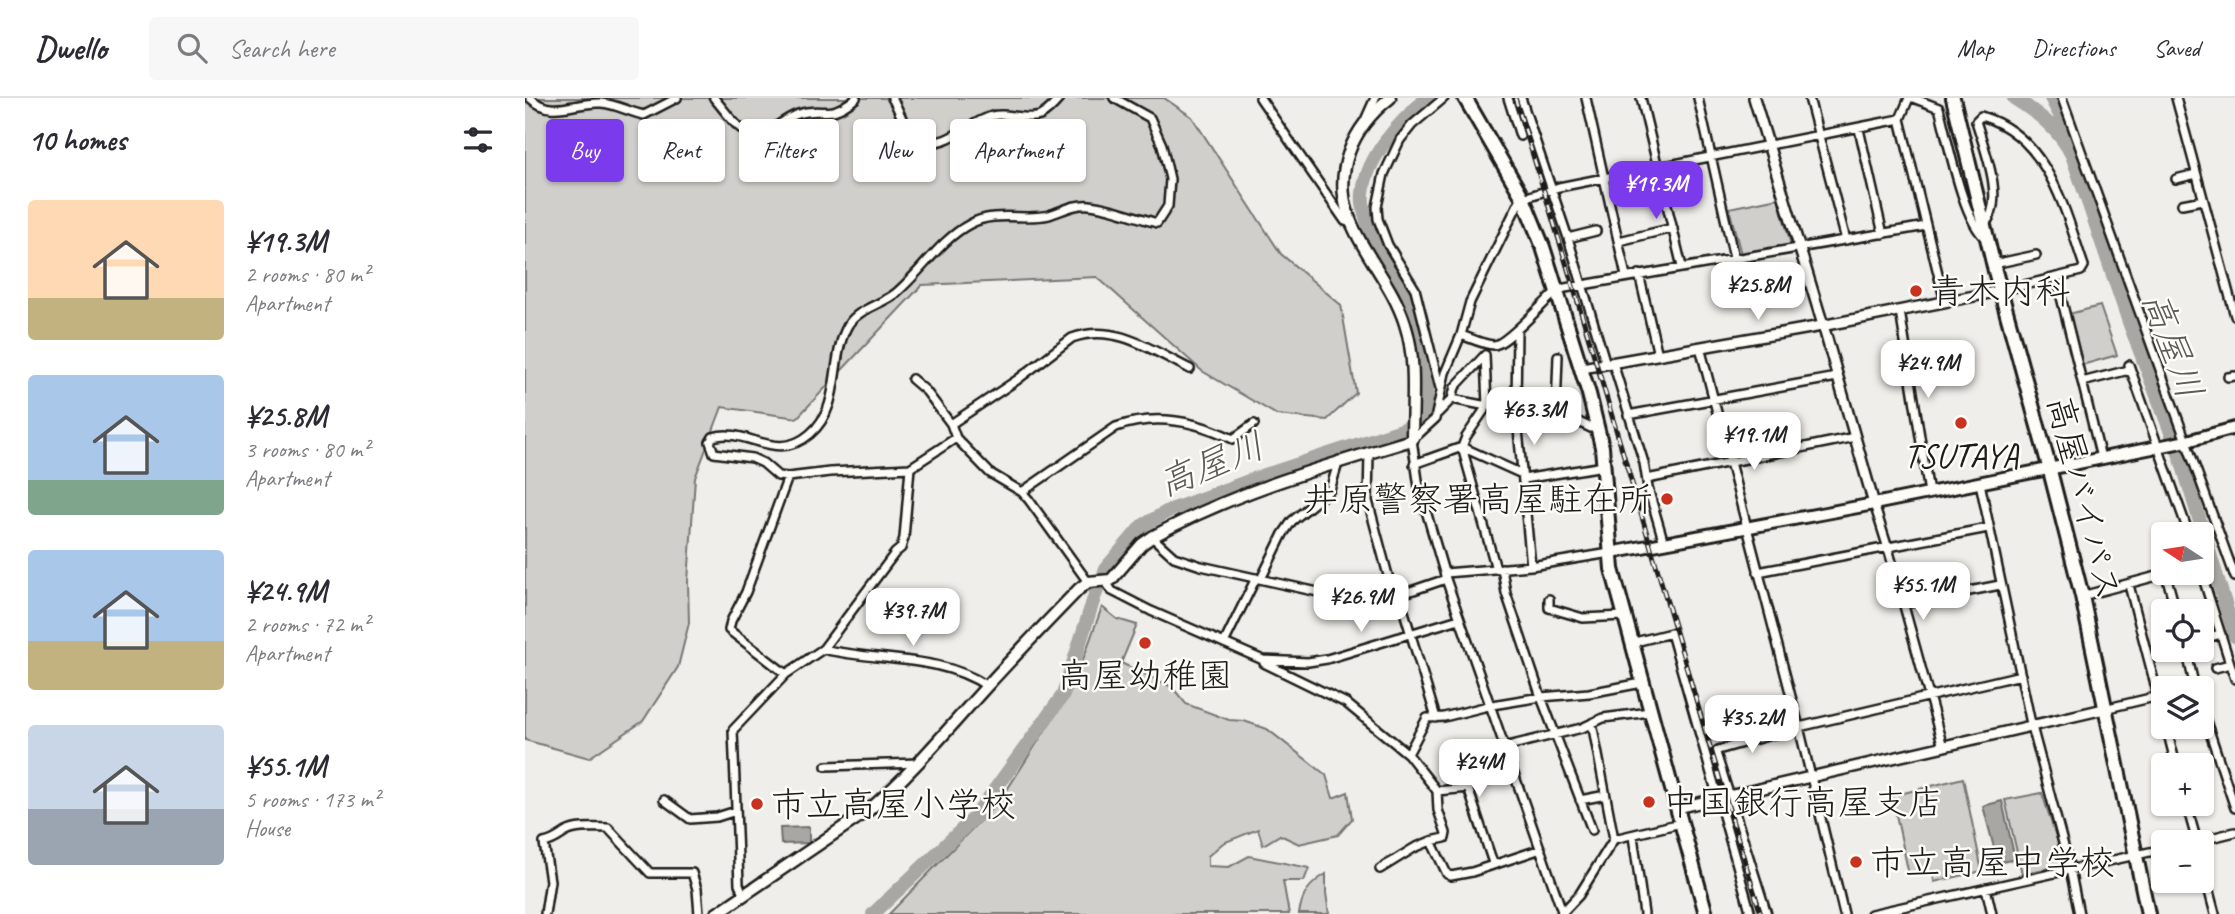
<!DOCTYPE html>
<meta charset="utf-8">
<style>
body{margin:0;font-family:Caveat,"Klee One",sans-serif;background:#f7f7f7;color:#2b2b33;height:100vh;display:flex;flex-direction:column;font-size:26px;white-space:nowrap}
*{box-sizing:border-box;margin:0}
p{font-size:23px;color:#7c7c81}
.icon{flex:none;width:38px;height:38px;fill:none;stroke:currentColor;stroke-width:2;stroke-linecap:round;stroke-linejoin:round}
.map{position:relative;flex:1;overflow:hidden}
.sheet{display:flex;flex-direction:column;background:#fff;width:525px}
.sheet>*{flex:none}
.hud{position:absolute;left:21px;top:21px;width:665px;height:63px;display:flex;gap:14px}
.needle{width:46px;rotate:282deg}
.controls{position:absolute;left:1626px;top:424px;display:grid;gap:14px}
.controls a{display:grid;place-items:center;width:63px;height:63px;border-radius:7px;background:#fff;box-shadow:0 2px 5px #0004;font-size:35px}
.price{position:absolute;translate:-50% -60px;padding:0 16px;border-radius:14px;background:#fff;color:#222;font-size:23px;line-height:46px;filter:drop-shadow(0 2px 4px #0008)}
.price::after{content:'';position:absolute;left:50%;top:42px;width:21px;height:16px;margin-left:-10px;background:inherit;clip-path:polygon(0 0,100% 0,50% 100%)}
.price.selected{background:#7c3aed;color:#fff}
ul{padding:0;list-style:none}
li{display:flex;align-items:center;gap:21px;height:175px;padding:0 28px}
li span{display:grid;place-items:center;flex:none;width:196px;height:140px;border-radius:7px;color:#555}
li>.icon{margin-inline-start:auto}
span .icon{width:84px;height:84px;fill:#fffc;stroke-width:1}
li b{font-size:30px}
h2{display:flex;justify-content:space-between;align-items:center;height:84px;padding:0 28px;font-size:30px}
.tag{padding:0 24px;border-radius:7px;background:#fff;box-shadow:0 2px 5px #0004;font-size:24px;line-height:63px}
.tag.selected{background:#7c3aed;color:#fff}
header{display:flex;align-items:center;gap:42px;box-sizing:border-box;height:98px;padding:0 35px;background:#fff;border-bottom:2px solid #e1e1e2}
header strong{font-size:33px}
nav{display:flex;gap:38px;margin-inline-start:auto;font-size:24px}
.search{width:490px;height:63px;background:#f7f7f7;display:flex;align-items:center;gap:18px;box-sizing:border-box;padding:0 24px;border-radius:7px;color:#7c7c81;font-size:26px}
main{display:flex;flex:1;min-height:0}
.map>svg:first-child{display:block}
</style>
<header>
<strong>Dwello</strong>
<div class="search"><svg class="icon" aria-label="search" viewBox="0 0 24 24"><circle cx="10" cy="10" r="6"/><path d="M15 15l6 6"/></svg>Search here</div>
<nav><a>Map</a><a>Directions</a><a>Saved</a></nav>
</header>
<main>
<section class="sheet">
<h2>10 homes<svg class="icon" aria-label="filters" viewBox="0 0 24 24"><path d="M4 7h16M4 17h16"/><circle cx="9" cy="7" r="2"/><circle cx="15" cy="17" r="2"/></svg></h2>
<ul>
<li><span style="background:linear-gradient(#ffd9b3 70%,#c2b280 0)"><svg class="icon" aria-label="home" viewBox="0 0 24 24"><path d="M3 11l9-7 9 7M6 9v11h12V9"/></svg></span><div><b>¥19.3M</b><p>2 rooms · 80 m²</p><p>Apartment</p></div></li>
<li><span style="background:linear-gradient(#a9c7e8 75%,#7fa58c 0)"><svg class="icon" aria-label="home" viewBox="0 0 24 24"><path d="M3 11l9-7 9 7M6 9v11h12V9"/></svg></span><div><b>¥25.8M</b><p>3 rooms · 80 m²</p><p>Apartment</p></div></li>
<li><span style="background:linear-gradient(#a9c7e8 65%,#c2b280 0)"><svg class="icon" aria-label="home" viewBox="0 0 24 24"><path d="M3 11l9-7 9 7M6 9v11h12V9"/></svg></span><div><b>¥24.9M</b><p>2 rooms · 72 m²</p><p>Apartment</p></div></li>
<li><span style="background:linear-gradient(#c9d6e8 60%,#9aa5b1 0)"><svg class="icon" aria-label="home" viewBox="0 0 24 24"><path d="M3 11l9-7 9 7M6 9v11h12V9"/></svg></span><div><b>¥55.1M</b><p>5 rooms · 173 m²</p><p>House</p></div></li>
</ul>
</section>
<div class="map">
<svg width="1710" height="816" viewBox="0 0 1710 816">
<rect width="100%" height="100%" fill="#f0eeea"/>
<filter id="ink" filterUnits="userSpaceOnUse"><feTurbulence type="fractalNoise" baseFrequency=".0143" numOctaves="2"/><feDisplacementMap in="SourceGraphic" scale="14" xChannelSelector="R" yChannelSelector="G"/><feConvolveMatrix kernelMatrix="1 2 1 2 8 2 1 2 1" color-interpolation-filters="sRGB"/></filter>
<g filter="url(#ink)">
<path fill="#d0cfcc" stroke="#767674" stroke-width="2" d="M0 0H639L667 19 756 156 816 207 831 295 802 322 752 317 677 273 572 179 397 187 272 320 197 309 170 380 163 484 164 525 153 569 118 623 64 660 0 642Z
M1253 100 1266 147 1216 156 1204 110Z
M1575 208 1592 257 1557 267 1544 216Z
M577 509 592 521 612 527 596 565 647 589 661 606 704 622 719 623 742 631 801 677 808 700 823 694 827 721 813 737 774 746 755 737 738 747 733 731 698 745 683 758V768L704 769 724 758 784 770 779 783H758L764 816H364L476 701 548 589Z
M1438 680 1457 773 1409 784 1408 773 1384 777 1367 698Z
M1517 695 1539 764 1537 767 1497 776 1480 702Z
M801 776V795L804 816H774C777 796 784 786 801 776Z"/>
<path fill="#a8a7a3" stroke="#706f6d" stroke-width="2" d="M1477 703 1490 761 1473 765 1458 708Z
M284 729V745L256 746 255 730Z"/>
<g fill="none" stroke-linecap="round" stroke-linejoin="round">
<path stroke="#706f6d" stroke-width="2.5" d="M1531 0 1533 9"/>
<path stroke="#a8a7a3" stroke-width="14" d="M1489 0C1514 16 1534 31 1547 57L1604 224 1655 358 1710 538
M1526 0 1535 17 1538 40
M348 816 450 719 538 597 570 497 582 469 617 428 643 413 737 378 877 332C883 329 891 326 895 321 913 298 892 228 882 202 871 171 834 129 838 95 842 57 875 24 902 0"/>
<defs>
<path id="minor" d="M5 0C27 21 51 3 76 5 91 6 104 14 119 17L152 0
M189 0C203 16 213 35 234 39 247 33 260 20 273 16 300 7 301 24 331 0
M367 0C376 14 380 37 397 43 420 51 445 24 467 18 483 14 499 23 515 18 523 14 529 7 535 0
M735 0 820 123 826 125
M983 0 995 38
M996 0 1043 140 1081 266
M1061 0 1101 178
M1116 0 1157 169
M1173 0 1209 160
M1284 0 1321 142
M1388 0 1414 10C1423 42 1437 120 1460 140
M1537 0 1710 479
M1651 0 1710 218
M841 20 850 0
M1375 21 1384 0
M1334 31 1358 136
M1651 81 1671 76
M1657 106 1678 102
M1460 126C1481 103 1459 50 1451 23L1456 18C1523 38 1539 110 1559 168L1556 173 1475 193
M1043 140 1071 133
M1094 143 1148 130
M1469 166 1511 157
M1114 176 1133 257
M1531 179 1576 360
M1375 213 1404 395
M992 232 991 310 1006 468
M936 237C945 240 959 247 969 247 982 246 1020 203 1032 193L1040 190 1401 128
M1175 249 1274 629 1319 816
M1088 265 1119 365 1123 390 1139 445
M1604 267 1664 436
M1703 279 1710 278
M387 281 401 293 426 326 431 340 465 375 497 394 504 402 563 484
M1557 284 1600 273 1606 274
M915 290 890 191 863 147 853 121 852 109 859 76 875 42 887 27 919 0
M927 301 962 308 1031 313 1066 330H1072
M1031 313 1033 258
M913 315 927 301 930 289 960 257
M1103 317 1312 279
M426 326 492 282 547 240C590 224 628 253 665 271
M431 340 385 370 305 374 263 379 253 378 238 365 227 360 189 355 185 344 188 339C222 328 250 366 285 336 318 308 304 260 323 227 334 210 356 207 371 195 396 174 416 141 445 126 470 112 500 123 524 117 537 113 551 105 565 107 588 110 610 119 632 125L643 108 645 81 637 47 625 20 589 0
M937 349 971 471
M937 349 997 376
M844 355 843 403 868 496
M889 366 937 349 941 339 962 308 960 257
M998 381 1079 368
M1122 381 1330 339
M1455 385 1505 621 1545 771 1554 816
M497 394 591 329C630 315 671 323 708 341L729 326
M1349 406 1365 457 1418 649
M627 439 649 459 676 468 820 500H847L864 496 874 497 921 481
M977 470 981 495 1016 599 1067 732
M1233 474 1463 430
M1676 474 1710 581
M920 475 1006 468 1085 455
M1641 477 1651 513
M736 481 758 436 767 423 805 392 814 362
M581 484 587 493 626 513 738 562 739 565 821 605 883 656 912 693 913 712 921 735 920 740 906 743 922 776 926 778 947 774 1016 751
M1604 487 1638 617
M874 497 911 620
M1557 498 1647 474
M1024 501V510L1058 520 1099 518
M1378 506 1475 487
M1676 541 1696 536
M699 545 731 480
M1106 545 1146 535 1226 816
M298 551C352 564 415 556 462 588
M1661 551 1670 590
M738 562 783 564 802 561 934 521
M1690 570 1705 566
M261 576 204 532 206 523 221 494 263 379
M1676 608 1710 710
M1579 611 1638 597
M1067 625 1089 741
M1641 628 1651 667
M979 649 1057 630 1078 620 1125 614
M883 656 902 620 919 619 967 607 1016 599 1064 595 1117 585
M301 668 394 665
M943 690 968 765
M912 693 943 690 987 673
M139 702 165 721 192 719 211 713
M1055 702 1076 698
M1661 705 1672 744
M1108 738 1119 816
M1670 744 1710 734
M1676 763 1690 816
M855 771 889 750 906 743
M1461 790 1467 816
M218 796 214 786 208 632 261 576 298 551 370 455 376 450 379 440 385 370
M20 816 25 783 19 745C29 743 33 739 41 734 53 728 69 730 83 730L125 775H167L172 791 174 816
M1036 816 1054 797 1089 741 1156 725
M1038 816 921 481 894 389 887 342 910 321 920 275 936 237 945 204 994 104 998 100 1034 89 1375 21 1420 204
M1242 816 1191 655 1193 652 1274 629 1496 577
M1346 816 1638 751"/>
<path id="tertiary" d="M1229 0 1298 227 1349 406
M1057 270 1291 229 1475 193
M1152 710 1579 611"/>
<path id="secondary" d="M191 816 344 712C388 674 423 631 462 588 492 555 523 523 554 491L563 484 586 482 617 446 627 439C709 394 797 369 887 342 887 304 892 263 880 226 861 165 799 124 824 54 832 32 847 14 865 0"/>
<path id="primary" d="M1085 455 1349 406 1662 343 1710 330"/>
<path id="trunk" d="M940 0 998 100 1018 149 1064 296 1077 349 1087 471 1181 816
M1428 0 1470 173 1522 361 1557 498 1623 816"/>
</defs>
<use href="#minor" stroke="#1c1c1c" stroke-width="12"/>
<use href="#tertiary" stroke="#1c1c1c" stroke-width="14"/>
<use href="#secondary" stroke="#1c1c1c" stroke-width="15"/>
<use href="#primary" stroke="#1c1c1c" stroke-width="16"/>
<use href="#trunk" stroke="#1c1c1c" stroke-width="18"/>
<use href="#minor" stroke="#fdfcf7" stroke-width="7"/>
<use href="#tertiary" stroke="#fdfcf7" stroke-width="9"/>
<use href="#secondary" stroke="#fdfcf7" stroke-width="10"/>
<use href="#primary" stroke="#fdfcf7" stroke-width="10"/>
<use href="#trunk" stroke="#fdfcf7" stroke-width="12"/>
<defs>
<path id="rail" d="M990 0C1076 271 1152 545 1236 816"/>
</defs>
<use href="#rail" stroke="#1c1c1c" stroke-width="5"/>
<use href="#rail" stroke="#fdfcf7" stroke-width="2.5" stroke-dasharray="8" stroke-linecap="butt"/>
</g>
</g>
<g fill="#c8321e" stroke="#fdfcf7" stroke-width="2.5">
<circle cx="1391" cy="193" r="7"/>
<circle cx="1436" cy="325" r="7"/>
<circle cx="1142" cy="401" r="7"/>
<circle cx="620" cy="545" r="7"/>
<circle cx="1124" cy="704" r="7"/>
<circle cx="232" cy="706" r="7"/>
<circle cx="1331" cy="764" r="7"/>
</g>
<g text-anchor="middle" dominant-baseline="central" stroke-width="5" stroke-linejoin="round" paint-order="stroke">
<g font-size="35" fill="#1c1c1c" stroke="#fdfcf7" text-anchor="start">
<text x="1405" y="193">青木内科</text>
<text x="1436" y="357" text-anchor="middle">TSUTAYA</text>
<text x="1128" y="401" text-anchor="end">井原警察署高屋駐在所</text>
<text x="620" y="577" text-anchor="middle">高屋幼稚園</text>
<text x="1138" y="704">中国銀行高屋支店</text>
<text x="246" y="706">市立高屋小学校</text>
<text x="1345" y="764">市立高屋中学校</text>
</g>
<g font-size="35" fill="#1c1c1c" stroke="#fdfcf7">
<text transform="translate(1559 400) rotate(76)">高屋バイパス</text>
</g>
<g font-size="37" font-style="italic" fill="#5b5b59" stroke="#fdfcf7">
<text transform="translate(1648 247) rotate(70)">高屋川</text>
<text transform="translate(686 366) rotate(-22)">高屋川</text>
</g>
</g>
</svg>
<div class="controls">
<a><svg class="needle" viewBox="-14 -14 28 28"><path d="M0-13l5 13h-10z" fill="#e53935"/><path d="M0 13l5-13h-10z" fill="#7c7c81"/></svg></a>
<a><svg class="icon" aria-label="locate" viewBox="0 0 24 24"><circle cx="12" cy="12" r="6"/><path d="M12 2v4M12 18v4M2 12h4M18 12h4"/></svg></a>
<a><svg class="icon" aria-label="layers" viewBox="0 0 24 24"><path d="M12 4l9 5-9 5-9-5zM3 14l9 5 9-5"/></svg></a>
<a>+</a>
<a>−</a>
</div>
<b class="price selected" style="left:1131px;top:123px">¥19.3M</b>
<b class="price" style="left:1233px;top:224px">¥25.8M</b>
<b class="price" style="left:1403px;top:302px">¥24.9M</b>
<b class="price" style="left:1009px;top:349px">¥63.3M</b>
<b class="price" style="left:1229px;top:374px">¥19.1M</b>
<b class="price" style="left:1398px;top:524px">¥55.1M</b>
<b class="price" style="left:836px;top:536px">¥26.9M</b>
<b class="price" style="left:388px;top:550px">¥39.7M</b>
<b class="price" style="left:1227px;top:657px">¥35.2M</b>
<b class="price" style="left:954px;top:701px">¥24M</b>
<div class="hud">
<a class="tag selected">Buy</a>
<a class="tag">Rent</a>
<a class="tag">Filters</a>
<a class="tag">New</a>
<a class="tag">Apartment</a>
</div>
</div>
</main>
